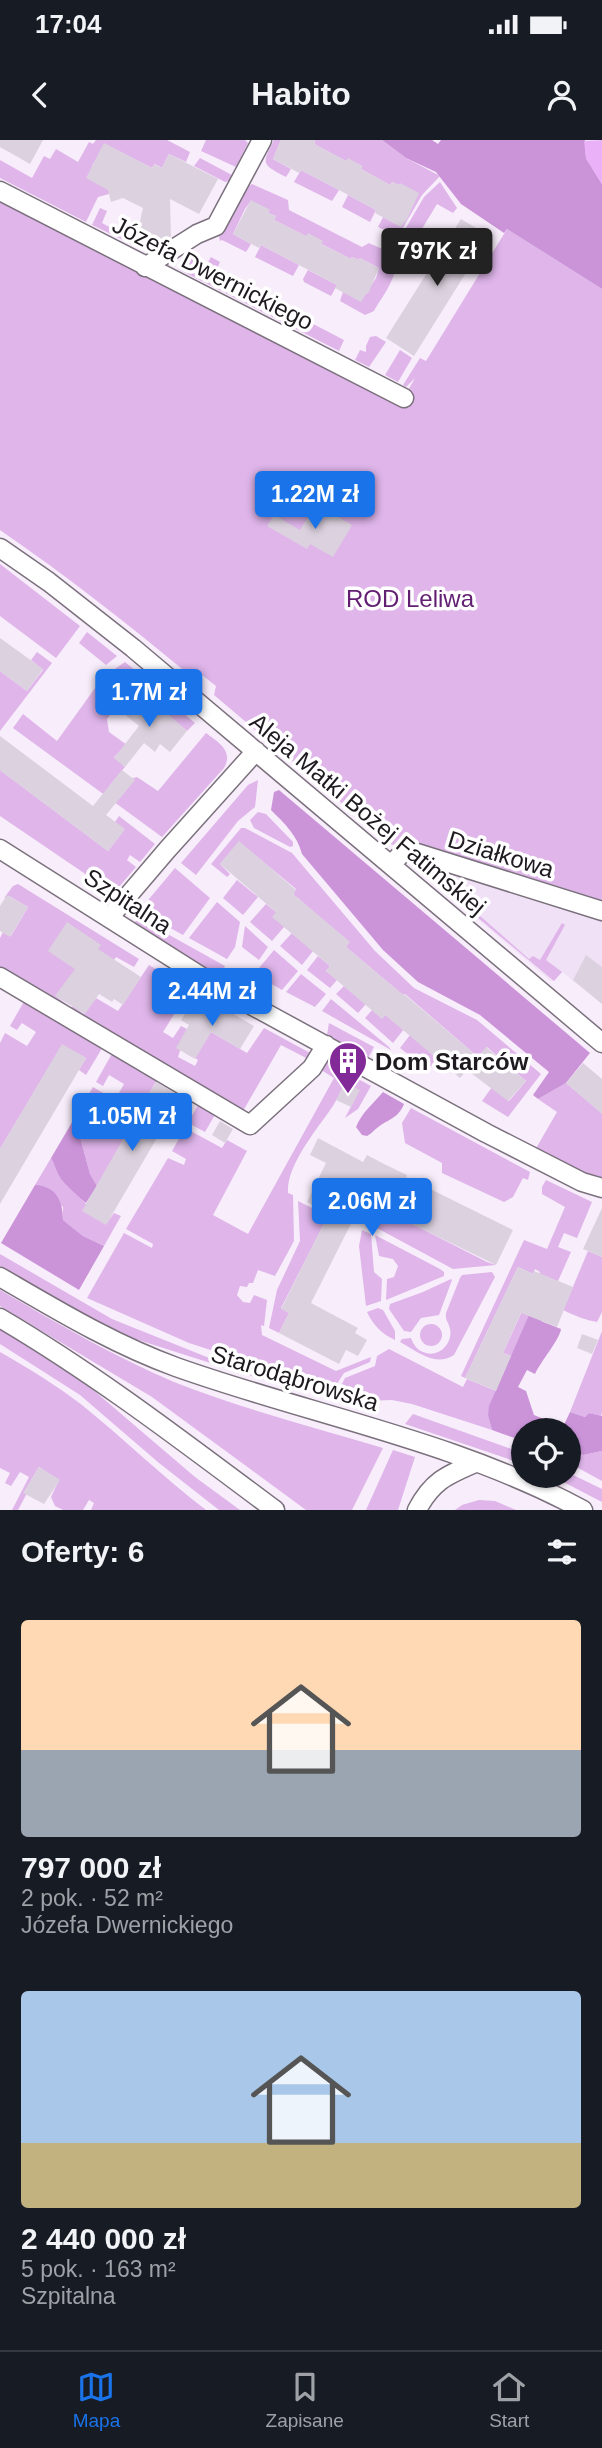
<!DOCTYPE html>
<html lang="pl">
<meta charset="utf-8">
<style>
body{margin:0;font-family:Arial,sans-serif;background:#242831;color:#f1f3f6;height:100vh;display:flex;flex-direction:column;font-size:26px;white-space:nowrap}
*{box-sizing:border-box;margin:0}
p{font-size:23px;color:#9ea1a6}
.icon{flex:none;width:38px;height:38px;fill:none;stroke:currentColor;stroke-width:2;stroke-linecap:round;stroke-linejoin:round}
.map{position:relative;height:1370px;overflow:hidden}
.details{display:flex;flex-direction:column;background:#171b24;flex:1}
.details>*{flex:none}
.buttons{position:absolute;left:511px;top:1278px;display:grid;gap:14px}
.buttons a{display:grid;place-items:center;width:70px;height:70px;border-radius:50%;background:#171b24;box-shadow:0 2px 5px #0004;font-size:35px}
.price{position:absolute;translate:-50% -60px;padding:0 16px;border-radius:7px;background:#1a73e8;color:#fff;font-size:23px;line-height:46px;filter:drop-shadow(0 2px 4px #0008)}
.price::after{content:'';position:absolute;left:50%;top:42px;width:21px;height:16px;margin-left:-10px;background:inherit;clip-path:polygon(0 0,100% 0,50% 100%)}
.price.selected{background:#222;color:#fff}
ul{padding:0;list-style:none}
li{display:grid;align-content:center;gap:14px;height:371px;padding:0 21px}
li span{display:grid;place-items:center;height:217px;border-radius:7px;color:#555}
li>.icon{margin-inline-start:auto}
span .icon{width:126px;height:126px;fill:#fffc;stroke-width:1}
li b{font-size:30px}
h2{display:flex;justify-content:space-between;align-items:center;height:84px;padding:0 21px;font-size:30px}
.status{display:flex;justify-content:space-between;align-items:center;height:49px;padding:0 35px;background:#171b24;direction:ltr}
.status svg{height:19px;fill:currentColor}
header{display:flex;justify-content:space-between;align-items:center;height:91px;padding:0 21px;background:#171b24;font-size:32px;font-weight:700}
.menu{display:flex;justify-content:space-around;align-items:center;height:98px;border-top:2px solid #363941;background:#171b24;font-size:19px;color:#9ea1a6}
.menu a{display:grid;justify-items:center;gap:4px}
.menu .selected{color:#1a73e8}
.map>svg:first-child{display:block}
</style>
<div class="status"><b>17:04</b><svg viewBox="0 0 49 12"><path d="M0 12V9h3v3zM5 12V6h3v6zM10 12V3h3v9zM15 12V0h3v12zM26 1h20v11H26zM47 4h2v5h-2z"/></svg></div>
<header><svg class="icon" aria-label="back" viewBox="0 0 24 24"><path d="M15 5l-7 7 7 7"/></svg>Habito<svg class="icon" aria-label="person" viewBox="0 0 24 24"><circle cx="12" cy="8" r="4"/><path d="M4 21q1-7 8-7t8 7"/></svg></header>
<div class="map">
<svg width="602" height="1370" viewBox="0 0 602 1370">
<rect width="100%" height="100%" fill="#f8edfb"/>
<path fill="#f1e1f6" d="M414 719 455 736 602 782V864L562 832 554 841H551L411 722Z"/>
<path fill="#dfb5ea" d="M96 0H167L190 12 186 22 169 14 162 28 155 24 152 28 105 4 92 26 110 51 109 54 98 57 86 82 0 38V20L32 38 44 16 50 19 56 9 78 22 89 2 93 4Z
M206 0H245L248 3 236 27 201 11Z
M274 0H281L273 19 291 29 286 37C262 24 261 25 274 0Z
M313 0H382L406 18 440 36 422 55 401 91 395 95 378 87 383 77 401 87 414 62 399 45 392 42 390 45 361 29 362 26 348 19 346 21 314 4 315 2Z
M200 18 232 35 229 41 225 42 194 26Z
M301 30 339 50 332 61 294 42Z
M440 42 457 68 453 73 437 64 417 97 403 103 400 98 424 57Z
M252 44 288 60 289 70 362 107 369 103C375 106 384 109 390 114 406 128 381 158 374 171L365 175 340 161 343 152 361 161 376 138 379 128 360 118 359 120 352 117 351 119 274 80 276 76 268 73 269 70 251 61 245 69 233 94 251 104 246 112 222 100 220 101 219 97 244 49Z
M348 55 376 70 370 82 342 67Z
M0 61 399 266 415 238 406 247 403 245 420 218 426 221 507 89 602 149V762L390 704 214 555 216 546 197 531 192 537C129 485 67 436 0 390Z
M100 68 107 71 102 83 124 95 130 86 136 85 132 94 157 106 146 111 92 85Z
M261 105 299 125 293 136 255 117Z
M187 110 198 115 195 121 206 126 211 117 220 122 215 133 344 200 339 211 178 129 181 119Z
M308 130 337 145 331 156 304 142 303 139Z
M376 196 386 202 369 227 355 220 360 210 366 212V206L370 197Z
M400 210 412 218 398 242 385 235Z
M0 424 80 486 56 518 0 476Z
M87 492 117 516 106 525 79 503Z
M37 512 52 523 0 591V531L27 551 43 530 31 520Z
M125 522 142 536 107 579 109 592 127 605 114 617 125 627 110 645 137 637 158 651 206 593C218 602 234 611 224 628L162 697 13 588 23 574 57 601 103 537Z
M149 544 195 583 187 591 141 552Z
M0 630 108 711 124 690 115 682 119 676 155 704 140 722 130 715 127 720 136 727 119 747 109 750 0 676Z
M258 640 255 667 238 681 196 735 181 723 248 645Z
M258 672 266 674 293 702V706L290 707 254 688 250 680Z
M241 688H245L292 713 375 811 414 848 477 880 541 934 508 977 482 961 492 947 509 961 526 941 487 907 478 917 405 854 403 855 346 807 349 802 293 754 296 749 239 702 220 724 230 734 227 737 211 724Z
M414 719 455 736 446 746 529 819 533 816 540 820 562 783 565 785 546 820 562 832 554 841 411 722V720Z
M175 728 210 758 183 795 139 771Z
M237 740 258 757 243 775 223 758Z
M18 744 139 819 134 827 116 817 91 855 56 856 71 868 73 866 84 874 96 858 118 871 149 825 190 849 163 892 173 898 181 886 187 889 178 917 195 926 198 920 195 918 211 892 247 913 264 888 312 914 310 920 281 905 243 971 0 832V798L3 792 11 796 28 767 9 756 4 758 13 746Z
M217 762 240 782 235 807 227 819 189 798Z
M266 764 276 772 284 787 272 801 250 782Z
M137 780 146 782 225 826 219 837 141 793 134 783Z
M245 786 268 807 259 820 242 807Z
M292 793 313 811 302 825 280 806Z
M274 810 298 831 282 850 254 834Z
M318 816 330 826 326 831 337 840 330 848 307 830Z
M301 834 326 854 315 867 286 852Z
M344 846 366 864 358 873 336 854Z
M26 858 104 905 86 935 79 930 86 918 62 905 0 1009V903L5 893 27 906 36 892 22 883 17 890 10 886Z
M331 859 389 907 391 910 322 871Z
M372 870 382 878 386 874 404 889 393 903 365 878Z
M329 883 374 907 368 918 327 895Z
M410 895 437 918 428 930 400 908Z
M113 912 158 938 97 1046 90 1034 80 997 99 979 96 962 87 957 93 947 115 960 124 944 109 935 103 946 96 942Z
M325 921 371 946 358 969 345 978 359 951 345 943C340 953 335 964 328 973 314 993 286 1027 288 1053L293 1055 294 1101 275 1136 258 1130 253 1143H249L247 1147 240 1146 237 1155 243 1162 250 1163 254 1155 267 1160 264 1186 261 1185 262 1195 336 1231 371 1217 370 1222 344 1233 333 1250 189 1203 87 1158 124 1093 152 1108 153 1104 126 1089 168 1018 184 1025 186 1019 172 1011 185 988 222 1008 227 1000 247 1011 213 1075 248 1094 334 938 318 928Z
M566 943 596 968 602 961V1040L548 1018 535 1010 557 972 538 959Z
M199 963 216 973 205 992 188 983Z
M411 968 530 1032 528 1040 523 1038 513 1057 504 1062 442 1033V1023L405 1003 402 983Z
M51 1018 62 1040 78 1053 82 1060 106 1084 114 1073 121 1076 104 1106 83 1096 63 1080V1067L35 1045Z
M546 1040 592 1062 577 1098 564 1093 558 1107 571 1112 558 1141 567 1161 588 1111 602 1117V1172L597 1182C574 1178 557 1167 538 1154L511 1216 503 1213 540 1132 535 1129 533 1134 518 1127 465 1238 461 1236 524 1100 547 1109 565 1067 542 1054V1047Z
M298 1061 328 1076 281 1168 289 1173 279 1193 269 1188 277 1150 300 1101Z
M383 1069 487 1122 496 1125 453 1129 375 1087Z
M362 1090 371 1094 374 1132 382 1139 381 1161 366 1166 359 1106Z
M375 1095 440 1129 444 1132V1136L386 1160 387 1139 394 1137 398 1126 393 1119 379 1116Z
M0 1114 112 1179 264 1240 132 1198 92 1179 0 1126Z
M492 1132 495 1137 454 1215C435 1227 418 1212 400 1202L402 1199 411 1198C414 1206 418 1211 426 1213 440 1217 453 1203 450 1189 449 1182 445 1181 446 1173L460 1138 462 1135Z
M451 1139 452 1140 439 1175 421 1178 411 1192 404 1191 389 1169 390 1164 423 1152Z
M0 1150C57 1183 113 1216 174 1242 242 1269 313 1287 383 1308L352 1370H306L152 1257 0 1166Z
M378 1168 383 1170 395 1191V1200C382 1194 373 1185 367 1172Z
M420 1195a11 11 0 1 1 22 0a11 11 0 1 1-22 0Z
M0 1189 85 1243 195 1337 240 1370H219L159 1323 80 1255 0 1204Z
M602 1191V1272L601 1276 589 1273 585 1277 570 1272Z
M389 1209 463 1247 467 1239 496 1251 488 1276 492 1290 412 1264 392 1260 367 1261 338 1251 345 1238 375 1226 377 1216Z
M0 1212C28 1228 56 1245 82 1265 124 1299 163 1337 206 1370H91L94 1363 89 1360 83 1370H63L55 1366 51 1357 59 1340 39 1327 31 1340 33 1342 18 1370H12L29 1337 20 1332 11 1346 5 1343 10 1333 0 1328Z
M413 1274 523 1313V1324L405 1284Z
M569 1309 583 1315 602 1311V1341L569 1323Z
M393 1310 415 1317 398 1370H366Z
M569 1333 602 1349V1362L550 1335H569Z
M479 1360 495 1361 516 1370H455L462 1365Z"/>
<path fill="#cb94d9" d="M382 0H432L438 4 441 0H585L586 18 602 44V149L507 89 504 93 461 64 436 32 406 18Z
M279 650 590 913 566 943 538 959 533 955 549 932 480 875 418 842 383 810 302 714C297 695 285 684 271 670L274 652Z
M383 952 404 964C398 979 388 979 377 988 373 991 371 994 367 996L362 995 356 987C362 972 373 964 383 952Z
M87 957 96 962 99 979 80 997 90 1034 97 1046 86 1063C84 1062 63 1042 61 1039 57 1033 55 1025 51 1018Z
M35 1045C56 1046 63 1061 63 1080L83 1096 104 1106 79 1150 1 1103Z
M538 1154 550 1159 541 1181 561 1189C560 1199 541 1221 535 1234L527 1230 518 1247 526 1251 534 1275 563 1287 570 1272 585 1277 589 1273 602 1276V1311L583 1315 569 1309V1290H523V1301L492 1290 488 1276 489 1266Z"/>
<path fill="#eab1f9" d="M602 0V44L586 18 584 1Z"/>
<path fill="#dcd2df" d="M0 0H43L30 24 0 7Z
M281 0H316L314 4 346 21 348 18 362 26 361 29 390 45 392 42 399 45 400 43 419 53 407 79 401 87 375 73 376 70 339 50 301 30 299 33 273 19Z
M104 3 152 28 154 24 162 28 169 14 218 39 199 74 170 59 171 97 160 100 138 90 143 68 123 58 111 62 108 50 86 38Z
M251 60 270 70 268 73 276 76 274 80 306 96 308 93 323 101 321 104 351 119 352 117 359 120 360 118 379 128 368 154 366 153 361 162 335 148 337 145 261 105 259 108 233 94Z
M461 79 476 88 474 91 487 99 414 216 386 198Z
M316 364 352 385 333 417 310 404 307 409 267 386 274 375 300 390Z
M0 498 43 529 27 551 0 531Z
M141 552 187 591 170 612 160 604 155 612 144 603 125 627 114 618 139 586 123 573Z
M0 596 93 666 122 630 135 640 106 675 125 689 108 711 0 630Z
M239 701 296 750 293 754 350 802 346 807 403 855 404 854 478 917 486 907 526 941 508 961 467 930 460 938 385 875 382 879 326 831 330 826 272 777 276 772 220 724Z
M7 755 28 767 10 797 0 791V766Z
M67 782 101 805 98 809 141 837 123 865 114 859 112 862 99 854 85 874 55 856 75 829 48 811Z
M586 815 602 827V864L573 840Z
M194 860 216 873 220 866 254 886 240 909 211 892 195 919 176 908 189 885 181 880Z
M62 904 86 918 0 1064V1009Z
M583 923 602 939V974L566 943Z
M156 942 181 957 106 1085 82 1071Z
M345 943 360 950 351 967 336 960Z
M220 981 233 989 225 1003 212 995Z
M318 998 363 1022 367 1015 384 1024 407 1035 406 1037 513 1090 496 1125 363 1060 311 1163 358 1188 355 1193 367 1200 358 1216 346 1210 339 1224 279 1193 289 1173 281 1169 329 1073 307 1062 326 1023 310 1015Z
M602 1068V1117L583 1109Z
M518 1127 533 1134 534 1131 573 1147 557 1187 521 1173 503 1213 511 1216 496 1251 465 1238Z
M582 1194 598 1200 592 1214 577 1208Z
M39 1327 60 1340 44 1364 23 1353Z"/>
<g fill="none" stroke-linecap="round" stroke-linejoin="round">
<defs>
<path id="minor" d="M0 51 404 258
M145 127 197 94 216 86 262 0
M0 408 49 442 133 508 602 903
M0 709 218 847 486 993 582 1042 602 1048
M391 725 403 712H414L602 771
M109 778 167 710 256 611
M0 837 250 985 312 928 326 905
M0 1137C57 1170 113 1204 176 1227 311 1275 456 1301 583 1370
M0 1178C97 1235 185 1303 275 1370
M417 1370C432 1341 447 1335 475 1323"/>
</defs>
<use href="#minor" stroke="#7b717d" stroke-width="21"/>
<use href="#minor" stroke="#fff" stroke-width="18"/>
</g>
<defs>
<symbol id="building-pin" viewBox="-11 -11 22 30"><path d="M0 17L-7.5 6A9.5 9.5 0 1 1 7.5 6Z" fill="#822a97" stroke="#fff"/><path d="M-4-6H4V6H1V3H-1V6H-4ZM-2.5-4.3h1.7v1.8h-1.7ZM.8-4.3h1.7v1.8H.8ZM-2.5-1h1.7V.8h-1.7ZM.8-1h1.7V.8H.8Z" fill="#fff"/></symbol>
</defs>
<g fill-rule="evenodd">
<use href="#building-pin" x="326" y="899" width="44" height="60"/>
</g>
<g text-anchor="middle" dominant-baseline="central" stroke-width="7" stroke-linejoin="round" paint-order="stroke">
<g font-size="24" fill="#1e1a1f" stroke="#fff">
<text transform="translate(213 133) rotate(27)">Józefa Dwernickiego</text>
<text transform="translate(368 674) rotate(40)">Aleja Matki Bożej Fatimskiej</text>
<text transform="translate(501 714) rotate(17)">Działkowa</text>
<text transform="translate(128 761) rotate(33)">Szpitalna</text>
<text transform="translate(295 1238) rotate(17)">Starodąbrowska</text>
</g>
<g font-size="24" fill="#632073" stroke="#fff">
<text x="410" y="458">ROD Leliwa</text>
</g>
<g font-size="24" font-weight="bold" fill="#1e1a1f" stroke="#fff" text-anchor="start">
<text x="375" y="921">Dom Starców</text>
</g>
</g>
</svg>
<div class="buttons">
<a><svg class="icon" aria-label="locate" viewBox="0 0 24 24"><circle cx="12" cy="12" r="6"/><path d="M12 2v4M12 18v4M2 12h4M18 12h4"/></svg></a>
</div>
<b class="price selected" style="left:437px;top:148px">797K zł</b>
<b class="price" style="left:315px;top:391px">1.22M zł</b>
<b class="price" style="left:149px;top:589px">1.7M zł</b>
<b class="price" style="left:212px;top:888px">2.44M zł</b>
<b class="price" style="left:132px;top:1013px">1.05M zł</b>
<b class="price" style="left:372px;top:1098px">2.06M zł</b>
</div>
<section class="details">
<h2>Oferty: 6<svg class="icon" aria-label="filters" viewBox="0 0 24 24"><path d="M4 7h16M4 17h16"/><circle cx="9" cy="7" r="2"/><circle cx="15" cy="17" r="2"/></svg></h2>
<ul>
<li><span style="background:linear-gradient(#ffd9b3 60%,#9aa5b1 0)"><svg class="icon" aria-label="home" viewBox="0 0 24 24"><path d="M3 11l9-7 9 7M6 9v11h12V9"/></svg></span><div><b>797 000 zł</b><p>2 pok. · 52 m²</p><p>Józefa Dwernickiego</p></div></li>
<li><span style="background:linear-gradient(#a9c7e8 70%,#c2b280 0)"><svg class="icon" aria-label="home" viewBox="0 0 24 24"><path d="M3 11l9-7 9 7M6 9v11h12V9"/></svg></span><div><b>2 440 000 zł</b><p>5 pok. · 163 m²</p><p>Szpitalna</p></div></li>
</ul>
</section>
<nav class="menu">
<a class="selected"><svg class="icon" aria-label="map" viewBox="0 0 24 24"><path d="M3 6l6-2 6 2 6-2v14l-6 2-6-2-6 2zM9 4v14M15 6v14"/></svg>Mapa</a>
<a><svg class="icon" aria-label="saved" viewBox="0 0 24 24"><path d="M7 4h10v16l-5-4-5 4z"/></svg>Zapisane</a>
<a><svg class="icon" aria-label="home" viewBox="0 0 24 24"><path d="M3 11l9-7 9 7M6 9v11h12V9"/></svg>Start</a>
</nav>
